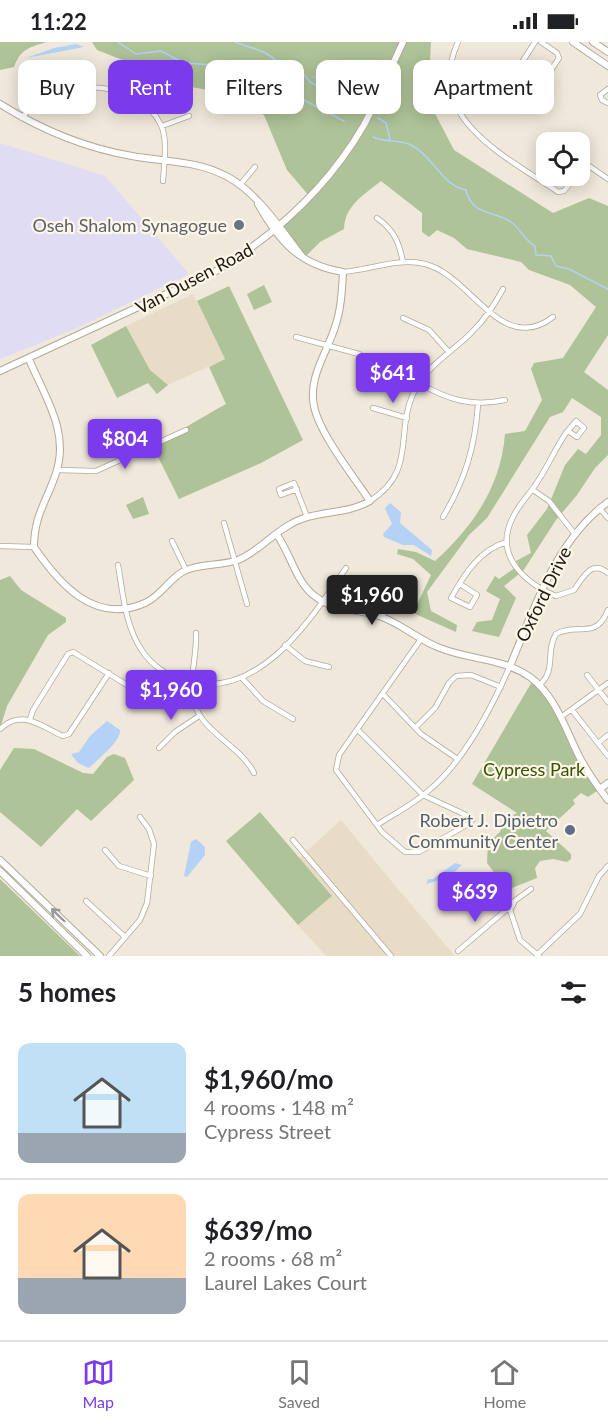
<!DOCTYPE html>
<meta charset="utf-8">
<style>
body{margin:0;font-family:Lato,sans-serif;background:#f2f2f2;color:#202124;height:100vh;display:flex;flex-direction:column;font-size:22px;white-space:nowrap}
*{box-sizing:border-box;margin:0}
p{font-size:20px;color:#757577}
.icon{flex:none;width:33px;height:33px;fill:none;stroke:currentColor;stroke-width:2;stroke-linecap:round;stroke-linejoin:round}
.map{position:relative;height:914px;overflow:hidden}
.side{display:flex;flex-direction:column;background:#fff;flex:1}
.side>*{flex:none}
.guide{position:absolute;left:18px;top:18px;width:573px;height:54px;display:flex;gap:12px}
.fabs{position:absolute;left:536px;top:90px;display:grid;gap:12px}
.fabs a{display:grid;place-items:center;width:54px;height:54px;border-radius:12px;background:#fff;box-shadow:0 3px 15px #0003;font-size:30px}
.price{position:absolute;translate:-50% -51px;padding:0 14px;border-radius:6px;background:#7c3aed;color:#fff;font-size:20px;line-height:39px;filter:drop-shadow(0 2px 3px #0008)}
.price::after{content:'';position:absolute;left:50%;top:36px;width:18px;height:14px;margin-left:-9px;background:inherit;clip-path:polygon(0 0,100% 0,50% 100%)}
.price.current{background:#222;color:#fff}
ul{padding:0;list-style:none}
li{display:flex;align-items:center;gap:18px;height:150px;padding:0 18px}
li+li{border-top:2px solid #e0e0e0}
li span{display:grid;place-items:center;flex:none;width:168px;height:120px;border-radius:12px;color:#555}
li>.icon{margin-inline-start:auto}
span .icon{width:72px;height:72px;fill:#fffc;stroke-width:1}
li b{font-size:26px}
h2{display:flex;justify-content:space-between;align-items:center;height:72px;padding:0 18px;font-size:26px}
.chip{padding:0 21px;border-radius:12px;background:#fff;box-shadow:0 3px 15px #0003;font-size:21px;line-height:54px}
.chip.current{background:#7c3aed;color:#fff}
.status{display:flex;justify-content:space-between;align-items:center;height:42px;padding:0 30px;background:#fff;direction:ltr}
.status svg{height:16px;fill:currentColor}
.tab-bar{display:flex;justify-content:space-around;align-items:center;height:84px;border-top:2px solid #e0e0e0;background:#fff;font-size:16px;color:#757577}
.tab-bar a{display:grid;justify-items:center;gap:3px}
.tab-bar .current{color:#7c3aed}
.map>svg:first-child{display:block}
</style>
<div class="status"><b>11:22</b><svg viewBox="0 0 49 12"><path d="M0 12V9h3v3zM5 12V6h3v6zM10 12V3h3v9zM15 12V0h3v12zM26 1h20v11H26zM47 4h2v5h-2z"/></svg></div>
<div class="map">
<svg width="608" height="914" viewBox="0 0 608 914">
<rect width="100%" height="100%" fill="#f0e8da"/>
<path fill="#e8dcc7" d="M193 252 225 317 168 343 150 328 126 284Z
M341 778 397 846 455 914H326L298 883 332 854 299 816Z"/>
<path fill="#dfdcf3" d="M0 101 105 134 189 232 79 285 0 317Z"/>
<path fill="#aec398" d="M0 0H47C30 5 20 7 14 25L0 28Z
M92 0H431L428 58 454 108 553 171 589 156 608 164V293L584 330 608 348V413L595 426 577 453 556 478 523 529 504 544 516 556 499 595 472 589 477 580 492 578 500 557 486 549 495 534 499 537 519 523 516 519 531 511 527 493 547 467 565 423 578 407 586 412 601 393V375L572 356 563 370 550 375 487 476 469 493 427 550 431 569 457 583 456 590 413 571 431 533 413 517 397 512 398 507 416 510 435 519C473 485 501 444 505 392L525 389 542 358 531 327 534 321 563 316 596 265 570 243 529 228 521 220 467 207 454 196 437 188 429 195 422 190V171L381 139C364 153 345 163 344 187L320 200 304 216 280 185 310 155 287 128 264 73 220 50 191 45 97 8Z
M264 243 272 260 254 268 247 252Z
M229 244 303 398 261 421 179 457 152 403C178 391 200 376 226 362L209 325 225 317 197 259Z
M126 284 150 328 168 343 157 352 148 341 117 356 91 303Z
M143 455 149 472 133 477 126 463Z
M10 534 21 548 66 576V580L48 593 7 664 0 687V538Z
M533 638 543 647 600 747 588 755 581 751 573 758 575 762 546 789 571 812V817L567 820 553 817 540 819 535 826 537 836 507 848 487 821 488 801 500 790 505 777 517 771 472 742Z
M14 706 34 707 83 731 93 732 107 715 114 712 125 716 134 738 91 779 77 767 41 805 0 770V728Z
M260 770 332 854 298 883 226 799Z
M0 837 80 914H0Z"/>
<path fill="#b4d1f7" d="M76 2 84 5 26 16 54 6Z
M332 30 351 36 350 48 343 49 340 35 329 42 322 37 312 35Z
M390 461 401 470 400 481 432 508 431 514 414 503H403L384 495 383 492 392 482 385 466Z
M107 679 120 688C121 699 98 717 89 726L78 721 71 712 79 710 90 694Z
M196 797 205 805V813L187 835 184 834 191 800Z
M455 821 462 823 449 835 426 842 428 837H433Z"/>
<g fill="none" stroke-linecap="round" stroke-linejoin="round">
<path stroke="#b4d1f7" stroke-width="1.5" d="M118 0 136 12 161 9 184 21 214 23 224 30 300 56 344 79
M235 0C253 7 268 8 280 23L298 25 310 40 354 63
M378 76 386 81 390 97
M373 95C385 101 401 97 413 104 434 116 443 144 466 148 472 174 495 169 511 180 521 187 524 198 535 204L536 213 551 214 556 224 569 227 608 247"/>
<defs>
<path id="street" d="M458 0C423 77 506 114 558 150L564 149 576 134
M535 0 506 45 508 49 527 61 533 56 559 16 557 11 541 0
M608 47 600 53 602 58 608 61
M22 76C51 33 138 35 161 83 168 98 164 123 163 139
M162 84 189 74
M579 117 608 137
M579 129 584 121
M240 143 255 125
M377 176C394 188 399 200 403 220
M343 230C370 228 399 215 425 222 471 233 501 315 553 275
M403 276 429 288 448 309
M296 295 359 312
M419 341C448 358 472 365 505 358
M373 366 407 376
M568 389 577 395 584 386 576 379 566 391C555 407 548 424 538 439 530 452 518 463 512 477 494 514 525 541 556 554L574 548C583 536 591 517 608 531
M57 428 96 429 186 388
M297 447 281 453 279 447 294 441 307 475
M533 448 549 459 574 491
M370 459C417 429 395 392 413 352 427 322 452 311 473 289 486 276 495 262 503 247
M599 466 608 476
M443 475C465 438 475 405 478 363
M224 481 247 562
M172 499 186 528
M0 504 34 505
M118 523C123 551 125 583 141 607 150 622 167 634 184 639 259 660 310 578 346 526
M460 542 477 553 470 565 451 556C464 533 480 507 507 500
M382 574 393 549
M196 591C197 612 190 635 192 652 197 690 238 700 254 731
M285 603 305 619 329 625
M587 633 608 660
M243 637 263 659 293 677
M539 643C557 629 545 609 556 592 577 580 596 599 608 568
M383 652 421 692 456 716
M572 668 608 714
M561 675 608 641
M30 677 33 668 68 612 73 610 127 643 135 653
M415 686 435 666 449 641 456 634 471 633 501 645
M0 687C22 666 42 685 63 694L69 692 109 631
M358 688 423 753 466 773 472 778 470 781 419 810H405L382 790 336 728 339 713 421 597
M598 701 608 693
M159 706 175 690 199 674
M377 783C394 772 412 763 427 750 463 721 492 665 510 624
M293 798 391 914
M105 808 119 824 151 834
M86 859 125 895
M513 860 531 847
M510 868 504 865 507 858 514 861 510 868 520 898 539 914
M458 909 506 868
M537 913 580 872 599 834 608 824
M109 914 140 878 147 861 154 802 149 787 140 775"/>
<path id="secondary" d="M573 0 608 24
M593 0 608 10
M0 62C40 87 85 106 132 114 165 120 195 118 226 134 256 149 281 187 301 213
M29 317C44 354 70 389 56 431 47 459 34 473 34 505 60 543 95 583 145 561 161 554 169 537 184 529 201 521 221 524 238 518 259 509 272 492 291 482 315 468 346 473 370 459 354 435 319 391 314 364 308 335 327 311 335 285 341 268 342 249 343 230 299 223 279 199 258 162
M0 329 216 229C277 192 328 145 364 83 378 56 390 28 403 0
M277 493C290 511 295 536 311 551 332 570 355 566 379 574 401 581 418 598 440 606 470 618 503 616 530 635 556 654 566 689 580 716 588 731 598 745 608 758
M510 624C535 565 555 499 608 460
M600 747 608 741
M0 818 100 914
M0 829 87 914"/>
</defs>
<use href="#street" stroke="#b1aa9c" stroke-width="6"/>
<use href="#secondary" stroke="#b1aa9c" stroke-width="8"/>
<use href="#street" stroke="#fff" stroke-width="4.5"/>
<use href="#secondary" stroke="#fff" stroke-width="6"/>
</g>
<defs><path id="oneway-shaft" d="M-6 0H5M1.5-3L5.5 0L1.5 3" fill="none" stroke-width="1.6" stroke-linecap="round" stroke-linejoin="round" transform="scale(1.5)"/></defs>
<use stroke="#989895" href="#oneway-shaft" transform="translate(58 873) rotate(-136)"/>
<circle fill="#6b7280" stroke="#fef6e7" stroke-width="2" cx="239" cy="183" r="6"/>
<circle fill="#5c6f8a" stroke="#fef6e7" stroke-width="2" cx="570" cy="788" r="6"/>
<g text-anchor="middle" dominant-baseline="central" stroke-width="4.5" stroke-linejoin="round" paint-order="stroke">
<g font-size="18" fill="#5b616d" stroke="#fef6e7" text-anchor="end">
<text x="227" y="183">Oseh Shalom Synagogue</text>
</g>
<g font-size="18" fill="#1b1914" stroke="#fef6e7">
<text transform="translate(194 236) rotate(-28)">Van Dusen Road</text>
<text transform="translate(543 552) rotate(-64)">Oxford Drive</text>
</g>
<g font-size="18" fill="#365300" stroke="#fef6e7">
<text x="534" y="727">Cypress Park</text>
</g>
<g font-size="18" fill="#4e5e75" stroke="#fef6e7" text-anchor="end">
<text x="558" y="778">Robert J. Dipietro<tspan x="558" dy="21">Community Center</tspan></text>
</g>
</g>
</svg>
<div class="fabs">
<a><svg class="icon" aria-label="locate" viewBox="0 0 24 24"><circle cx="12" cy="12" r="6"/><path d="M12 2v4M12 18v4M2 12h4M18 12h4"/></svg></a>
</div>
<b class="price" style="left:393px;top:362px">$641</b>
<b class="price" style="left:125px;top:428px">$804</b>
<b class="price current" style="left:372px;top:584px">$1,960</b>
<b class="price" style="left:171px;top:679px">$1,960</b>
<b class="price" style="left:475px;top:881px">$639</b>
<div class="guide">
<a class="chip">Buy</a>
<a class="chip current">Rent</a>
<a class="chip">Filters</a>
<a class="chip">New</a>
<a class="chip">Apartment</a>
</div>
</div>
<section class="side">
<h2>5 homes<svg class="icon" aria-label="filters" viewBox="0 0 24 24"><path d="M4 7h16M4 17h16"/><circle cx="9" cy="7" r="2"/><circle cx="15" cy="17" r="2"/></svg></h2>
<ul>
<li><span style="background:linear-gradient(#bfe0f5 75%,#9aa5b1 0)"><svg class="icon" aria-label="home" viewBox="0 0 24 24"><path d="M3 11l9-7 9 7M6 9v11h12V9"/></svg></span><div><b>$1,960/mo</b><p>4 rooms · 148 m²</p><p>Cypress Street</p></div></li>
<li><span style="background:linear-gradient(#ffd9b3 70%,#9aa5b1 0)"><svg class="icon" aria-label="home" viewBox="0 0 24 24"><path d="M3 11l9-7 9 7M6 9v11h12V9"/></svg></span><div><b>$639/mo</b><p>2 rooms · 68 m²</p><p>Laurel Lakes Court</p></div></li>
</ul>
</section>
<nav class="tab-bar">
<a class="current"><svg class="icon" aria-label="map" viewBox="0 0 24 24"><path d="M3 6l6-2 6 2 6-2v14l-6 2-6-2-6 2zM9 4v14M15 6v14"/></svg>Map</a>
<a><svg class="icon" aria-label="saved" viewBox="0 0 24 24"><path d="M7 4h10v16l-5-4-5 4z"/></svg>Saved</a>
<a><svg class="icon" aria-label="home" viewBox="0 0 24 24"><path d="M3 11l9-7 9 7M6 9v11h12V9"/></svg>Home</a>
</nav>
